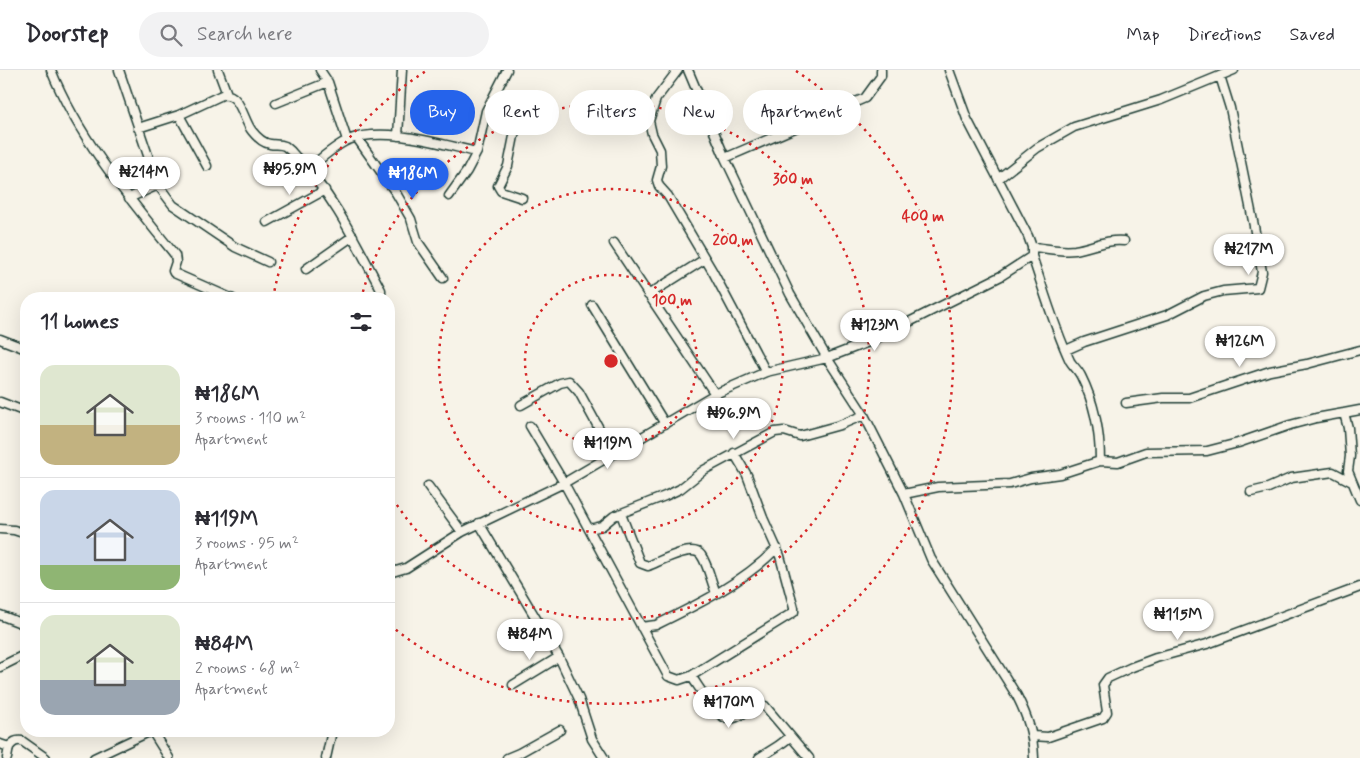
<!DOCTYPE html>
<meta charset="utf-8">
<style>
body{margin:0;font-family:Mynerve,sans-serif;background:#f2f2f3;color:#2b2b33;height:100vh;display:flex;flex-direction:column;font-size:19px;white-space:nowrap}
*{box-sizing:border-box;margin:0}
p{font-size:16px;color:#7c7c81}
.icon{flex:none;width:28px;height:28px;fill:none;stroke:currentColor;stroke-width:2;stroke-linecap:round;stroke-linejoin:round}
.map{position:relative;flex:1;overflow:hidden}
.panel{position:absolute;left:20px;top:222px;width:375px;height:445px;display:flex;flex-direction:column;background:#fff;border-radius:20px;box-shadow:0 5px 20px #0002}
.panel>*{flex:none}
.top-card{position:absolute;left:410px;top:20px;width:475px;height:45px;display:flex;gap:10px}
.price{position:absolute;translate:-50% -42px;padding:0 11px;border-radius:18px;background:#fff;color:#222;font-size:16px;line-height:32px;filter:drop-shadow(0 1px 2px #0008)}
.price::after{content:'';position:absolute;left:50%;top:30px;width:15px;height:11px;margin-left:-8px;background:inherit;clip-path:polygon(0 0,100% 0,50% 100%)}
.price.on{background:#2563eb;color:#fff}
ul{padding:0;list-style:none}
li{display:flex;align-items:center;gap:15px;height:125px;padding:0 20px}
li+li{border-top:1px solid #e1e1e2}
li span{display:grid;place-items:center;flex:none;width:140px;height:100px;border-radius:15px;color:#555}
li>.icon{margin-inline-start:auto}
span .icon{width:60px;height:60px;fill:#fffc;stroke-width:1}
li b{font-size:21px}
h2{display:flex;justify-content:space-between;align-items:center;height:60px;padding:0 20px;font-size:21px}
.chip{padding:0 18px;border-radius:22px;background:#fff;box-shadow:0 5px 20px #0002;font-size:18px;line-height:45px}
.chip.on{background:#2563eb;color:#fff}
header{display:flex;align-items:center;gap:30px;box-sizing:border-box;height:70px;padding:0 25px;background:#fff;border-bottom:1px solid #e1e1e2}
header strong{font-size:24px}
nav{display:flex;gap:28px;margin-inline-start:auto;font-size:18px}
.search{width:350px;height:45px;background:#f2f2f3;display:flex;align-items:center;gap:12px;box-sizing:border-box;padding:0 18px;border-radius:28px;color:#7c7c81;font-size:19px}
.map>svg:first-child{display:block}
</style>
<header>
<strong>Doorstep</strong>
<div class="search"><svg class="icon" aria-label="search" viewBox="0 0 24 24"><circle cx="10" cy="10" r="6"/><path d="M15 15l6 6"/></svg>Search here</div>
<nav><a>Map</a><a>Directions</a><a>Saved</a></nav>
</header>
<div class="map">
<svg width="1360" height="688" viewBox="0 0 1360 688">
<rect width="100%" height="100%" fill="#f7f3e8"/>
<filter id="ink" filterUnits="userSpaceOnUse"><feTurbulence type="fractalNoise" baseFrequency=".02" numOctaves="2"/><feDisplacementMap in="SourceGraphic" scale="10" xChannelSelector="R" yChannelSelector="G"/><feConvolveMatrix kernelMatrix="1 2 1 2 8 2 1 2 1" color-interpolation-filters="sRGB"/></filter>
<g filter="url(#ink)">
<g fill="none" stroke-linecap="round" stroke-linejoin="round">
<defs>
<path id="minor" d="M51 0C79 69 128 127 175 185L176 192 173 201 174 203 233 229
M119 0 158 115 173 135 235 177 268 192
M218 0 227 24
M320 0 328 12 347 70
M678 0 656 29 649 51 652 64 660 80 661 96 657 110 659 116 668 126 713 202 766 302
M688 0 725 88 790 224 827 288 864 345 904 424 931 489 1017 626C1028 648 1033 663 1034 688
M276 33 328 12
M486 41 516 48 517 51 508 96 498 116 501 121 522 128
M179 45 207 96
M138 58 179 45 222 25C240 21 243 50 252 61 256 66 263 73 270 74 275 75 280 74 285 76 289 79 293 83 296 87 333 124 356 173 381 220V229
M398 66 402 0
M357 68 396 123 411 149 418 172 443 208
M725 88 865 28 881 6V0
M308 99C319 90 336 75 348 70 385 56 440 74 477 82
M998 109 1037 78 1074 57 1161 30 1234 0
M449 126 467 101 477 82 486 41 507 0
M129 128 158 115
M267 152 325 120
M614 173 715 324
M1032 177C1047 178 1060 182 1075 180 1092 177 1107 169 1124 171
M1032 186C1044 221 1054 257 1070 291 1073 296 1078 300 1081 306 1094 332 1100 362 1100 391
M306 199 353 166
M648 225 705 189
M592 235 665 354
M0 269 26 279
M1066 280 1084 272 1167 245 1204 226 1223 221 1258 218 1262 202 1254 156 1230 38 1220 6
M0 332 26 342
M1126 333 1163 328H1189L1270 301 1307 294 1360 280
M521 335 560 313 569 311 579 322 613 384
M1344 343 1360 340
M530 356 564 413 668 606 679 610 691 606 794 542V538L780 486 763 448 747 405 734 383
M428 416 462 462
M1251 422 1268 418 1291 408 1333 402 1352 412
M26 424V432
M904 424 938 417 1010 414 1031 408 1060 404 1100 391 1118 392 1146 382 1207 381 1238 373 1290 355 1316 348 1344 343 1348 358 1350 386 1348 401 1360 430
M621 444 640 493 648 496C659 492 692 473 701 485 708 495 711 511 716 523
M479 453 559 587 579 629 592 669 604 688
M0 459 14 460 20 462
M589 459 602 456 614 446 665 426 680 419 704 400 775 362 784 361 800 366 840 355 864 345
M389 503 406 498 462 462 564 413 715 324 766 302 827 288 871 271 1001 206 1032 186V177L1028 166 967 49 949 0
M0 545 26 555
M641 557 656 555C699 534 744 512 777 478
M0 597 26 584
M691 606C698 615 715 645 726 648 740 653 752 630 765 636L809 688
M513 615 559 587
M152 661 169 688
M1033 666 1048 667 1103 648 1107 642 1103 615 1108 608 1132 597 1156 588 1207 574 1360 517
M0 674 9 677 7 688
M9 677C13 672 16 670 22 671L46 688
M94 688 151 661
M326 688 332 661
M507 688 519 683 560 660
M759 688 778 676 790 667"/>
</defs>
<use href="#minor" stroke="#1f3d34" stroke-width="11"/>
<use href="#minor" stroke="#f7f3e8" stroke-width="8"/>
</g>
</g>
<g fill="none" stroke="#d62828" stroke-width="2.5" stroke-dasharray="2.5 5">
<circle cx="611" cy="291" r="86"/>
<circle cx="611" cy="291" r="172"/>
<path d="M361 229A258 258 0 1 1 390 424"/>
<path d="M273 228A344 344 0 0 1 426 1M796 1A344 344 0 1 1 390 555"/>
</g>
<circle cx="611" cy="291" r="8" fill="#d62828" stroke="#f7f3e8" stroke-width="2.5"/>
<g font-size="15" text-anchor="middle" font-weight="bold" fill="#d62828" stroke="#f7f3e8" stroke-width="5" stroke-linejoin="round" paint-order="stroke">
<text x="793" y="114">300 m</text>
<text x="923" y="151">400 m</text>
<text x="733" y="175">200 m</text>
<text x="672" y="235">100 m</text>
</g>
</svg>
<b class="price" style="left:290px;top:126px">₦95.9M</b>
<b class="price" style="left:144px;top:129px">₦214M</b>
<b class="price on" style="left:413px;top:130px">₦186M</b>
<b class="price" style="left:1249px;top:206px">₦217M</b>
<b class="price" style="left:875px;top:282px">₦123M</b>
<b class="price" style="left:1240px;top:298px">₦126M</b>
<b class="price" style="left:734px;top:370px">₦96.9M</b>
<b class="price" style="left:608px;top:400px">₦119M</b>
<b class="price" style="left:1178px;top:571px">₦115M</b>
<b class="price" style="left:530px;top:591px">₦84M</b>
<b class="price" style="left:729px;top:659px">₦170M</b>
<div class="top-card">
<a class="chip on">Buy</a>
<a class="chip">Rent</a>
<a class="chip">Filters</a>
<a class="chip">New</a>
<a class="chip">Apartment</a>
</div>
<section class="panel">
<h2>11 homes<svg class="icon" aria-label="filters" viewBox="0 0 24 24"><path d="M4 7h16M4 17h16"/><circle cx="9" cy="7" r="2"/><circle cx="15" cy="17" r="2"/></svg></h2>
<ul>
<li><span style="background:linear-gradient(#dfe7d0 60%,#c2b280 0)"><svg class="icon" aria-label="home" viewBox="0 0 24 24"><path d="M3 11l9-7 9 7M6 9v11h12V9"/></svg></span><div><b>₦186M</b><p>3 rooms · 110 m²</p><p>Apartment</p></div></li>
<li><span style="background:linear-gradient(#c9d6e8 75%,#8fb573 0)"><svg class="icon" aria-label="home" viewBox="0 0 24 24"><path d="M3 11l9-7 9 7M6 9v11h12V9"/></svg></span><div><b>₦119M</b><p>3 rooms · 95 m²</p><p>Apartment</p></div></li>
<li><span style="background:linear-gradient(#dfe7d0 65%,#9aa5b1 0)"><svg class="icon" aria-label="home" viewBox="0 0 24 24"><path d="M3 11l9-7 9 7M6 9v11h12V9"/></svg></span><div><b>₦84M</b><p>2 rooms · 68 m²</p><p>Apartment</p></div></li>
</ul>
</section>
</div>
